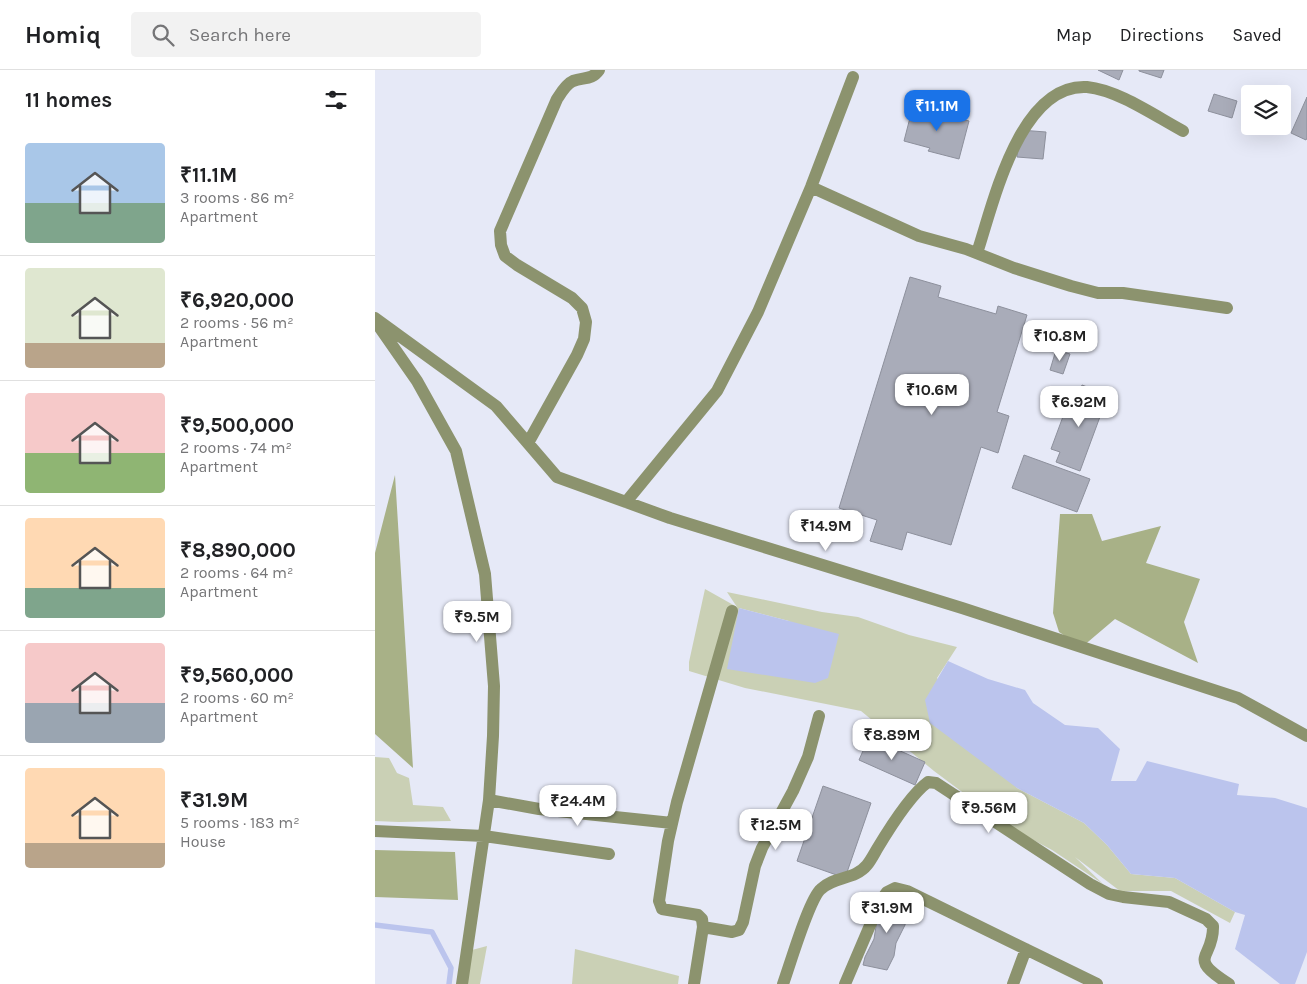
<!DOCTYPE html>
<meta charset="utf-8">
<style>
body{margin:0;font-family:Karla,sans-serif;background:#f2f2f2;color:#202124;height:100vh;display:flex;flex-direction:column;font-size:19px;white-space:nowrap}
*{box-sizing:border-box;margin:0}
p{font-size:16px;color:#757577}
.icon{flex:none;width:28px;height:28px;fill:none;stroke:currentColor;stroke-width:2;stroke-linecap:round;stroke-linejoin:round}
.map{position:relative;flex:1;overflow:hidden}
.panel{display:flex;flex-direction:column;background:#fff;width:375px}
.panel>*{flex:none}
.controls{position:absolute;left:866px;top:15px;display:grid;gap:10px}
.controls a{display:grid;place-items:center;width:50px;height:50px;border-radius:5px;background:#fff;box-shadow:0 5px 20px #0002;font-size:25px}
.price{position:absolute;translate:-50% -42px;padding:0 11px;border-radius:10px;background:#fff;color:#222;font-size:16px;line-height:32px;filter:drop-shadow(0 1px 2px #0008)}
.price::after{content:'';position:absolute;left:50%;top:30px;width:15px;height:11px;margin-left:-8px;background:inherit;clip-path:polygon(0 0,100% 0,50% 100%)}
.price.active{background:#1a73e8;color:#fff}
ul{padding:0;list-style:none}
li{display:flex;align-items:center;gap:15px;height:125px;padding:0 25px}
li+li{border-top:1px solid #e0e0e0}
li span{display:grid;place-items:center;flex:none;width:140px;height:100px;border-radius:5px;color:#555}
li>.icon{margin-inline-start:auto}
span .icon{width:60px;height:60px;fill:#fffc;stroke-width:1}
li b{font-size:21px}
h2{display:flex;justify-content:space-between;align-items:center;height:60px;padding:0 25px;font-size:21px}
header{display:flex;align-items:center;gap:30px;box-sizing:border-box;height:70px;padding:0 25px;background:#fff;border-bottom:1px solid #e0e0e0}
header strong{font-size:24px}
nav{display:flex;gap:28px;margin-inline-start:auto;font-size:18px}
.search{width:350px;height:45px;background:#f2f2f2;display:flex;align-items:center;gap:12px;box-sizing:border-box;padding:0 18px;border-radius:5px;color:#757577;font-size:19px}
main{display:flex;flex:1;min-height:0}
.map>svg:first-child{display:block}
</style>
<header>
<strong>Homiq</strong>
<div class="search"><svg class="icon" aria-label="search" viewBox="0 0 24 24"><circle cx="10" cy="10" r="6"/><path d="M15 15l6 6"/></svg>Search here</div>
<nav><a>Map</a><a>Directions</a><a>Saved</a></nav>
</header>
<main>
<section class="panel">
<h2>11 homes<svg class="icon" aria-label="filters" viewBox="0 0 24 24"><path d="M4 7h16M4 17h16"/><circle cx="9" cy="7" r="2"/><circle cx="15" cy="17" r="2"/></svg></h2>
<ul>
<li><span style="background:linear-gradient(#a9c7e8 60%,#7fa58c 0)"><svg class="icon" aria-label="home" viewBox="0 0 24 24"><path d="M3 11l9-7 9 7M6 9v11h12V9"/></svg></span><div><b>₹11.1M</b><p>3 rooms · 86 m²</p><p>Apartment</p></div></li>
<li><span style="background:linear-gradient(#dfe7d0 75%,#b9a48a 0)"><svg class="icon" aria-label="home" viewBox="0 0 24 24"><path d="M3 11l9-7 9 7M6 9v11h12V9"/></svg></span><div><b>₹6,920,000</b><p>2 rooms · 56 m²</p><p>Apartment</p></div></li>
<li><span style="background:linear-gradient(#f6c9c9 60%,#8fb573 0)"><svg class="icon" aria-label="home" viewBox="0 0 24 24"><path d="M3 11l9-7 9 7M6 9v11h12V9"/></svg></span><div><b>₹9,500,000</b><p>2 rooms · 74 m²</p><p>Apartment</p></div></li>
<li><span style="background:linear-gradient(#ffd9b3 70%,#7fa58c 0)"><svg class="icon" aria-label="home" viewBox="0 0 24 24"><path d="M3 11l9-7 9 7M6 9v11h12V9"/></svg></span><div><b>₹8,890,000</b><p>2 rooms · 64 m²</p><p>Apartment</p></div></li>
<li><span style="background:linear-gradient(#f6c9c9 60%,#9aa5b1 0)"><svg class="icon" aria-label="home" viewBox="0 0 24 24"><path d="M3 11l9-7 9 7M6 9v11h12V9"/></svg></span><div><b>₹9,560,000</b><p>2 rooms · 60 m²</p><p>Apartment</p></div></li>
<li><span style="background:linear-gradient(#ffd9b3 75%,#b9a48a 0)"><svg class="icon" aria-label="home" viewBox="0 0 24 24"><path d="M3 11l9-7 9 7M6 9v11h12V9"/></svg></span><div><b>₹31.9M</b><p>5 rooms · 183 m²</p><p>House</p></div></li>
</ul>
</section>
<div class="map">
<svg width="932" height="914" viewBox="0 0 932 914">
<rect width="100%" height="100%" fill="#e6e9f7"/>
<path fill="#cad0b5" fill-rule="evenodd" d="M330 519 362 537 352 522 447 542 483 547 534 565 582 577 562 608 642 718 709 753 732 775 756 804 800 808 860 842 855 853 796 821H745L700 787 728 814 677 780 634 757 559 701 486 641 370 618 314 601V592ZM364 538 414 551 453 608Z
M0 687 14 688 22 703 34 708 38 735 68 737 76 751 24 752 0 751Z
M112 876 105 914H90L97 880Z
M200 879 304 906 303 914H197Z"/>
<path fill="#a8b187" d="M20 405 38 698 0 664V483Z
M685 444H717L727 471 786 456 771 493 825 509 809 552 823 593 740 549 707 577 684 562 678 543Z
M0 780 80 782 83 830 0 827Z"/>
<path fill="#bbc4ed" d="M364 538 464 564 453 608 440 613 352 599Z
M573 591 613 609 650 620 658 633 690 655 723 658 745 679 736 711H761L772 691 864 714 862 725 900 728 932 738V882L920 914H905L860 879 870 845 860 842 800 808 756 804 732 775 709 753 642 718 555 653 550 630Z"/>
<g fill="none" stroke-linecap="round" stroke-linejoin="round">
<path stroke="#bbc4ed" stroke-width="5.5" d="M0 855 57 862 76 898 74 914"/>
</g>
<path fill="#a9acb9" stroke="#8d909c" d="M723 0H748L744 10Z
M764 0H789L786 8 764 1Z
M839 24 862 31 857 48 833 41Z
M932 27V68L931 70 916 63Z
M538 36 594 51 584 89 553 81 555 78 529 71Z
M645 60 671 62 668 89 642 87Z
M535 207 566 216 563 227 621 244 623 236 652 245 622 342 634 346 623 383 606 377 576 475 532 462 527 480 495 471 502 450 464 438Z
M681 280 695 284 688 304 675 300Z
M707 315 733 325 705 401 681 392 685 382 676 379 693 333 699 336Z
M649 385 715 409 702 442 637 418Z
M494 667 550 692 540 715 484 690Z
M448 716 496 733 470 808 422 791Z
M509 827 516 828 533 837 530 855 521 873 519 886 512 900 488 895 490 887 499 869 503 844Z"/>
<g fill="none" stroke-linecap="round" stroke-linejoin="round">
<path stroke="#8c936e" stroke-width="12" d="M436 117 544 166 591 179 639 198 696 216 723 223H748L852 238
M602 183C618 135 644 13 712 17 743 20 780 46 808 61
M0 248 121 336 182 407 295 448 587 538 863 628 932 666
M3 255 42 311 81 381 110 504 119 616 118 666 114 730 87 914
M153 373 202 285 209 269 211 252 207 238 197 228 142 195 130 186 126 175 125 161 182 29C186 23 191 14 198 11 209 7 217 10 224 0
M251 432 342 321 383 242 436 117 478 7
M114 730 164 739 297 753
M0 761 109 766 234 784
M328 857 357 862 364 860 368 852 380 796 387 778 418 721 433 687 444 646
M319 914 328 857 327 849 323 845 287 839 284 831 293 771 302 732 357 541
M408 914C415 895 434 829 446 819 459 806 480 810 492 795 496 790 499 784 502 779 514 759 535 725 553 712L561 713 715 814 734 824 748 827 794 832 831 849 838 856C839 890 810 886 854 914
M470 914 505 832 512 822 520 818 532 821 722 914
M638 914 651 879"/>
</g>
</svg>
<div class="controls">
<a><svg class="icon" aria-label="layers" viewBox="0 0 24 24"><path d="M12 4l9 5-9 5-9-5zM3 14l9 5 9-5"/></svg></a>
</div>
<b class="price active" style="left:562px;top:62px">₹11.1M</b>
<b class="price" style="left:685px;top:292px">₹10.8M</b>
<b class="price" style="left:557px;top:346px">₹10.6M</b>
<b class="price" style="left:704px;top:358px">₹6.92M</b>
<b class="price" style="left:451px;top:482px">₹14.9M</b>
<b class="price" style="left:102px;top:573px">₹9.5M</b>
<b class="price" style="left:517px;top:691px">₹8.89M</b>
<b class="price" style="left:203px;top:757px">₹24.4M</b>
<b class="price" style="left:614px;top:764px">₹9.56M</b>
<b class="price" style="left:401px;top:781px">₹12.5M</b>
<b class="price" style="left:512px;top:864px">₹31.9M</b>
</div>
</main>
